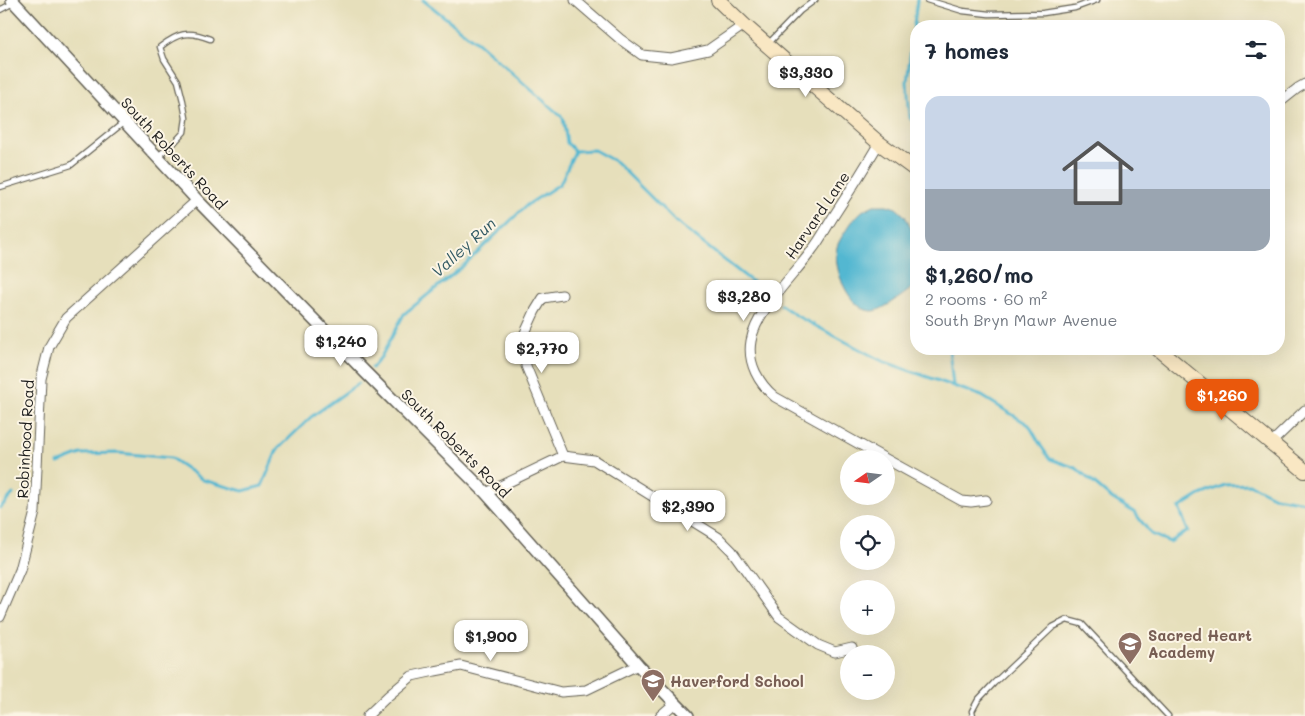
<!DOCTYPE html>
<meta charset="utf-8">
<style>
body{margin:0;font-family:Mali,sans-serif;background:#f6f6f7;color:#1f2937;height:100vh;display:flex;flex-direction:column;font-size:19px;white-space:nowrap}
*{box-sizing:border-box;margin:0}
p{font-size:16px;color:#747a83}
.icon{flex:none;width:28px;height:28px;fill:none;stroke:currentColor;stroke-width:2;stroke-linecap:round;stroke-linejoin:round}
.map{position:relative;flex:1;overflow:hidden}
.side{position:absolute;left:910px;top:20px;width:375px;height:335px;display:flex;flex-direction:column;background:#fff;border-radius:20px;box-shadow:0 5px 20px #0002}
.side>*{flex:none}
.needle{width:32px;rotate:256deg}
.buttons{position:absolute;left:840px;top:450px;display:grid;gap:10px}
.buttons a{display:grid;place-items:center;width:55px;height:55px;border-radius:50%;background:#fff;box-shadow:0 5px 20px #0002;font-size:25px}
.price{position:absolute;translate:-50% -42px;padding:0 11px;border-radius:10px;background:#fff;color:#222;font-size:16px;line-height:32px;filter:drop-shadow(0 1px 2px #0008)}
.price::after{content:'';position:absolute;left:50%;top:30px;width:15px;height:11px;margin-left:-8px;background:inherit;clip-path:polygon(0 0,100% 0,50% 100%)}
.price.selected{background:#ea580c;color:#fff}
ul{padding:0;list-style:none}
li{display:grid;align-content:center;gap:10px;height:265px;padding:0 15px}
li span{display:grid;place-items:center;height:155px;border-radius:15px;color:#555}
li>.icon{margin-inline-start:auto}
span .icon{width:90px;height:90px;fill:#fffc;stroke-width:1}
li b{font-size:21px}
h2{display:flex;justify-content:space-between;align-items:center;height:60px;padding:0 15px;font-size:21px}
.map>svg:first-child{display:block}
</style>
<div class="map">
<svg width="1305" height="716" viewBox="0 0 1305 716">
<rect width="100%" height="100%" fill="#fcf5e5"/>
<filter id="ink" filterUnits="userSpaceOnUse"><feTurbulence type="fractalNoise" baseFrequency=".02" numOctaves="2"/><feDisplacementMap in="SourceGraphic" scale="10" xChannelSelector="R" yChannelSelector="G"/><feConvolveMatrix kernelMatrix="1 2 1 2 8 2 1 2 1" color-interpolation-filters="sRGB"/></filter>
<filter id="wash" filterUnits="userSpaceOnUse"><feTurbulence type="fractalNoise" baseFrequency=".0096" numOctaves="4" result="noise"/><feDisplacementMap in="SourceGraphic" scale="20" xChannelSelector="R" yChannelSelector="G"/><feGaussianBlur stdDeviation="1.12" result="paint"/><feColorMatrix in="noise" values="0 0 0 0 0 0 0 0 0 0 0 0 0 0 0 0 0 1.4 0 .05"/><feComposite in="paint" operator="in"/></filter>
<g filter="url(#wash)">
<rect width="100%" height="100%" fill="#e6dfbb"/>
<path fill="#52b7d1" stroke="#376a76" d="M874 205H887L896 208 905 216 916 239V284C910 291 883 310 874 311 850 313 832 268 837 247 839 239 856 214 864 210 867 208 871 207 874 205Z"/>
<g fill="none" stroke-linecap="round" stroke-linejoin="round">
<path stroke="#52b7d1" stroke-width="3" d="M423 0 478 43 563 118 567 143 575 151 594 150 616 162 676 222 765 292
M916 125 910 118 907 82 917 0
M781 305 797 316 882 361 982 396 1029 425 1041 446 1050 459 1076 468 1110 497 1135 513 1151 534 1170 542 1188 531 1179 508 1200 495 1225 485 1249 484 1275 497 1305 502
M949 349 953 385
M372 368 381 357 404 314 462 267 527 205 560 184 575 151
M58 463 81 454 118 453 171 458 203 480 243 491 262 486 277 450 311 417 359 383
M0 508 13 494"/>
</g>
</g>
<g filter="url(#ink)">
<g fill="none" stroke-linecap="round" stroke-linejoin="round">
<defs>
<path id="service" d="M927 0 963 11 989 14 1043 13 1075 8 1097 0
M0 10 13 3
M768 44 800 11 815 0
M158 156 174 143 184 132 186 118 183 101 178 81 164 59 160 47C178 33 188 30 210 39
M0 187 71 165 123 123
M973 716 972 711 978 700 994 683 1053 627 1067 620 1082 624 1168 716"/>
<path id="minor" d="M575 0 620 39 642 55 671 58 708 50 744 25
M1279 103 1298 88 1305 84
M879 143C865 167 850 191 835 214 827 226 821 239 812 250 794 276 756 310 751 341 747 363 759 384 775 397L886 459
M562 295 543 298 535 311 524 335 526 366 563 456
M1271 443 1305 410
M886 459 962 501 971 502 986 500
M486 493 563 456 594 460 718 537 732 551 779 617 818 645 835 652 852 648
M0 617 20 570 35 512 41 379 49 347 66 318 197 200
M367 716 388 696 412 676 435 671 461 666 561 692 586 690 638 665
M660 716 675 703"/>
<path id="tertiary" d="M12 0 197 200 364 371 486 493 638 665 688 716"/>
<path id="secondary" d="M718 0 744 25 879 143 916 170
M1158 349 1305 471"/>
</defs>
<use href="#service" stroke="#636054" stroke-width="7"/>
<use href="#minor" stroke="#636054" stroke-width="11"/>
<use href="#tertiary" stroke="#636054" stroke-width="14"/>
<use href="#secondary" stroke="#636054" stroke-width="16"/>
<use href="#service" stroke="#fff" stroke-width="4.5"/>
<use href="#minor" stroke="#fff" stroke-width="9"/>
<use href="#tertiary" stroke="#fff" stroke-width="11"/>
<use href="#secondary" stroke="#f9e7c3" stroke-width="14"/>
</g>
</g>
<defs>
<symbol id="school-pin" viewBox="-11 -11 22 30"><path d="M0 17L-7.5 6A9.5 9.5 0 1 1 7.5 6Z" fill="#8d6e63" stroke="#fcf5e5"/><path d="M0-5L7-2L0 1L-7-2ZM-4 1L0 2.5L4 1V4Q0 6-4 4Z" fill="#fff"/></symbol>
</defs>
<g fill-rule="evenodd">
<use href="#school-pin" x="1116" y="630" width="28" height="38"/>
<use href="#school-pin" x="639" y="667" width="28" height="38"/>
</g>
<g text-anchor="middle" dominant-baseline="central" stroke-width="4" stroke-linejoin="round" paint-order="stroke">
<g font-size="15" fill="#1c1c1c" stroke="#fcf5e5">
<text transform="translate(174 153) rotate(47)">South Roberts Road</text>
<text transform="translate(817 215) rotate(-56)">Harvard Lane</text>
<text transform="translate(25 439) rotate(-87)">Robinhood Road</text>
<text transform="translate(456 443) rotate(45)">South Roberts Road</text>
</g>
<g font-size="15" font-weight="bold" fill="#785e54" stroke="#fcf5e5" text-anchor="start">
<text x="1148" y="635">Sacred Heart<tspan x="1148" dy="17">Academy</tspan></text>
<text x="670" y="681">Haverford School</text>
</g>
<g font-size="16" font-style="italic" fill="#325a64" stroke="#fcf5e5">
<text transform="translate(463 247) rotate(-42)">Valley Run</text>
</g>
</g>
</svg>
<div class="buttons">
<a><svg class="needle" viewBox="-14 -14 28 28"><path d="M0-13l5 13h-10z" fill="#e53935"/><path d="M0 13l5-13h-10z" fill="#747a83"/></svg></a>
<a><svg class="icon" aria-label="locate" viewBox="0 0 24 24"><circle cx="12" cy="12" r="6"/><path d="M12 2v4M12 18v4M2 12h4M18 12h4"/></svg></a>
<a>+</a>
<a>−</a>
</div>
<b class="price" style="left:806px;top:98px">$3,330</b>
<b class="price" style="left:744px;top:322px">$3,280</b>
<b class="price" style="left:341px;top:367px">$1,240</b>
<b class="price" style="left:542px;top:374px">$2,770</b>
<b class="price selected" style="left:1222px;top:421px">$1,260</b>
<b class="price" style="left:688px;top:532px">$2,390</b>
<b class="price" style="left:491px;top:662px">$1,900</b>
<section class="side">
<h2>7 homes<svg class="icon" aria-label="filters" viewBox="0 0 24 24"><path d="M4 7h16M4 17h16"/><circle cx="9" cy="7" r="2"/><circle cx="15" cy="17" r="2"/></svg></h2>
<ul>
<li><span style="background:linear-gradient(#c9d6e8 60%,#9aa5b1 0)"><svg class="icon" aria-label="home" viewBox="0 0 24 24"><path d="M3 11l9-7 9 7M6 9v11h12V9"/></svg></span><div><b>$1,260/mo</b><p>2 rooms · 60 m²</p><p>South Bryn Mawr Avenue</p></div></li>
</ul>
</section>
</div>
